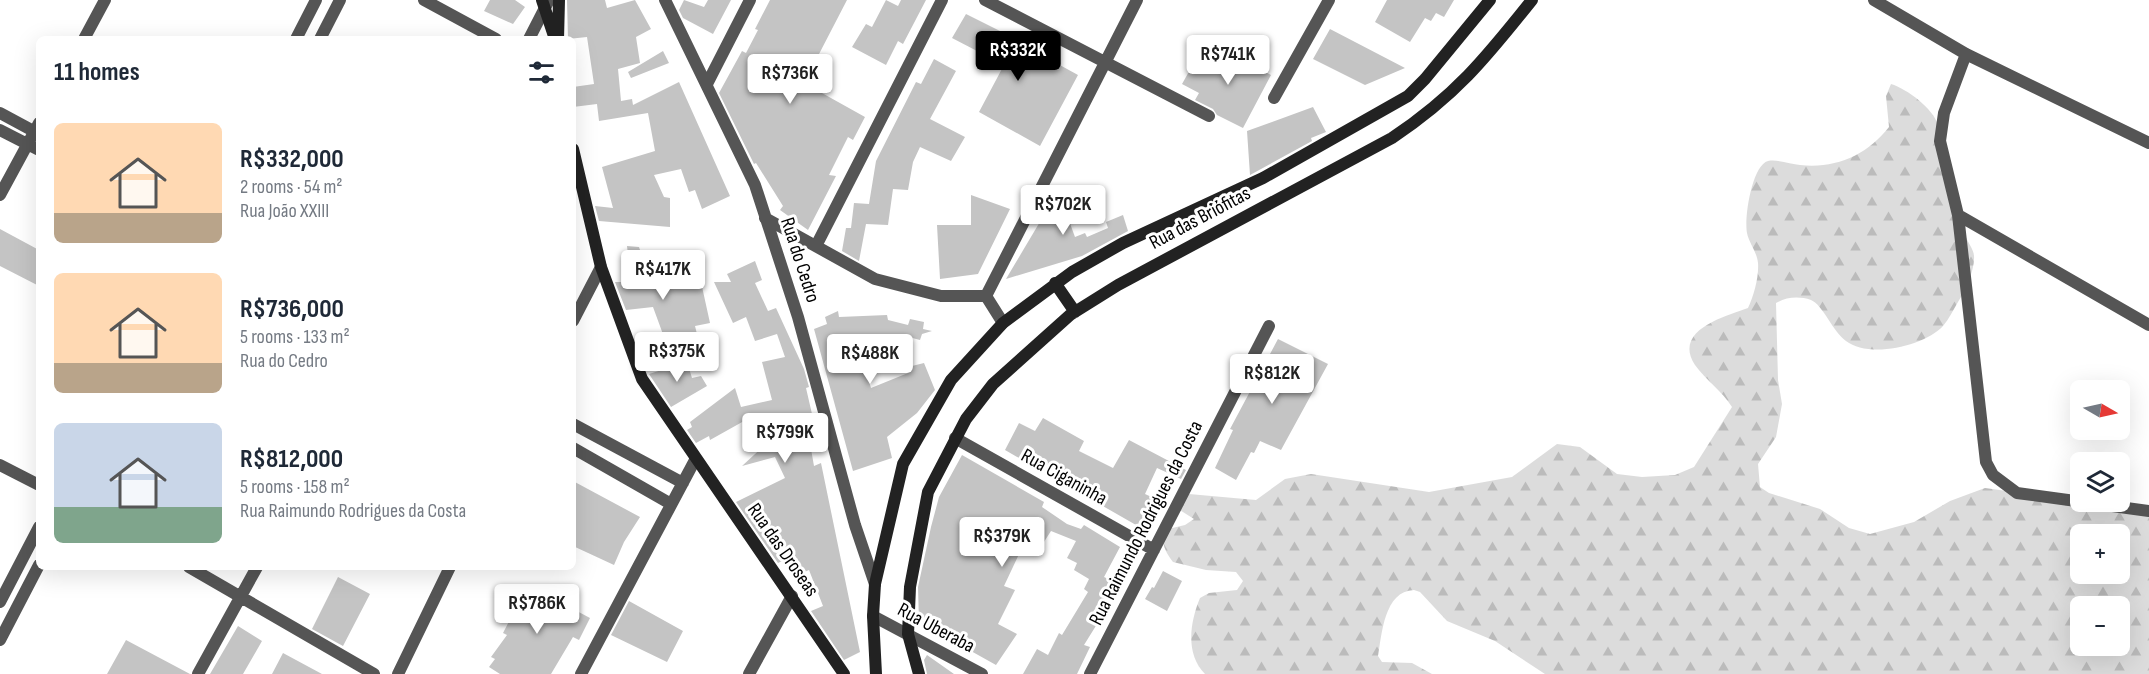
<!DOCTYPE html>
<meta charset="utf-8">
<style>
body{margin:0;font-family:"Sofia Sans Condensed",sans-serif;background:#f6f6f7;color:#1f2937;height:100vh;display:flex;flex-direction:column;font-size:22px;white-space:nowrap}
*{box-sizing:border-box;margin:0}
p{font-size:20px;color:#747a83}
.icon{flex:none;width:33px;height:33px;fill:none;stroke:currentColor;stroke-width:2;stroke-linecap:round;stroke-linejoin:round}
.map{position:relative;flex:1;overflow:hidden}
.sheet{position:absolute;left:36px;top:36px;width:540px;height:534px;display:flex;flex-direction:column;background:#fff;border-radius:9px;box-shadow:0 6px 24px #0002}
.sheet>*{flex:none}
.needle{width:39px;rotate:99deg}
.controls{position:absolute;left:2070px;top:380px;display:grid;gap:12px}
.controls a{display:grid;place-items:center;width:60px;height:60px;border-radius:9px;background:#fff;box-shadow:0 6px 24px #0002;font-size:30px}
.price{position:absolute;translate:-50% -51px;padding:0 14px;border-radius:6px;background:#fff;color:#222;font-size:20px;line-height:39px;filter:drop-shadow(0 2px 3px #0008)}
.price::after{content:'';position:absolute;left:50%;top:36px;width:18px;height:14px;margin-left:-9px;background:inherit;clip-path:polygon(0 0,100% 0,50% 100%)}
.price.current{background:#000;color:#fff}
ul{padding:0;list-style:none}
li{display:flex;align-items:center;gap:18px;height:150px;padding:0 18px}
li span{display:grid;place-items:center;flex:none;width:168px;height:120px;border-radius:9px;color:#555}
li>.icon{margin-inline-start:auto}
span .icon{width:72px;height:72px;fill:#fffc;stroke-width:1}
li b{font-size:26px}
h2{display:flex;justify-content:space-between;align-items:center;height:72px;padding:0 18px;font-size:26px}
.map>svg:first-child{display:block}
</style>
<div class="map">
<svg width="2149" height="674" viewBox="0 0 2149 674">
<defs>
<pattern id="forest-firs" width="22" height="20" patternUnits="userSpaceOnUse" patternTransform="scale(1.5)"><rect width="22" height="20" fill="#dcdcdc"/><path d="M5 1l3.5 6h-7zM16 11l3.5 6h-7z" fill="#bbb"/></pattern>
</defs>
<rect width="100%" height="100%" fill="#fff"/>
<path fill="url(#forest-firs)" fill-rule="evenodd" d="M1891 84C1907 89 1933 108 1938 125 1941 136 1942 150 1943 161 1947 187 1955 210 1965 235 1967 241 1974 250 1974 256 1975 270 1965 291 1958 302 1953 310 1949 319 1943 326 1925 346 1869 359 1846 341 1833 332 1823 305 1811 300 1799 296 1786 297 1776 303L1778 380 1782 404 1776 437 1758 464 1760 487 1769 493 1820 509 1849 528 1870 534 1914 522 1950 501 1985 488 2149 511V674H1545L1495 641 1447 621 1420 592 1414 590C1384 591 1382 634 1378 656L1382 662 1412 663 1432 674H1205C1185 654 1190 622 1200 598L1209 593 1237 590 1243 581 1236 572 1206 570 1173 562C1165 551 1161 544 1164 530L1185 525 1194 519 1175 507 1189 494 1256 500 1285 479 1311 474 1429 492 1512 477 1557 444 1580 447 1617 474 1642 477 1675 475 1694 467 1732 407C1722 391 1706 380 1695 365 1672 330 1726 316 1748 308 1754 295 1759 277 1758 263 1757 252 1749 243 1747 233 1744 218 1752 165 1768 161 1777 159 1791 164 1800 165 1836 169 1867 155 1889 127L1886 96ZM2080 534H2120V573H2080ZM2080 606H2120V645H2080Z"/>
<path fill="#c4c4c4" d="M490 0H515L525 7 513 24 484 11Z
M567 0H605L607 8 635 0 651 29 636 37 640 63 618 69 621 101 632 99 633 105 679 82 730 196 702 209 695 190 689 192 681 169 654 175 664 197 670 198V227L599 221 595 206 613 208 602 167 655 151 648 113 599 121 597 104 573 107V87L594 84 587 37 568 39Z
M684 0 704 7 708 0H731L713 34 683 18 679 10Z
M770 0H847L804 83 865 117 853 140 848 137 829 175 836 176 808 230 780 210 783 206 756 163 754 164 719 93 742 51 746 53 758 30 755 29Z
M886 0 898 6 901 0H926L903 44 898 41 886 65 852 47 866 24 872 27Z
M1387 0H1454L1444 17 1436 13 1431 21 1425 18 1410 42 1375 22Z
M966 14 1008 35 1006 38 1045 61 1047 58 1078 75 1040 146 979 112 1004 65 952 38Z
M1330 29 1405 68 1365 85 1313 59Z
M1222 49 1271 75 1243 128 1217 115 1213 109 1195 100 1199 93 1182 84 1195 61 1200 63 1205 55 1216 60Z
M663 51 669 63 631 78 628 72Z
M934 59 956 71 930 119 965 137 951 161 920 147 913 162 908 190 893 189 888 225 866 224 859 261 842 251 846 228H851L854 203 869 204 876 161 916 82 921 84Z
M1313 107 1326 132 1311 138 1312 141 1250 175 1247 131Z
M1088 188 1092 203 1065 210 1075 237 1085 233 1087 237 1108 228 1106 222 1123 215 1128 231 1082 256 1006 279 1044 215 1047 199Z
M971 195 1010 209 978 274 940 279 937 225H971Z
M0 229 39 250V286L0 266Z
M627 246 639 247 640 250 664 251V282H701L710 323 695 326 697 334 678 339 683 346 645 363 639 346 664 337 653 307 626 310 615 282H631Z
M755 261 762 280 755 283 768 311 776 308 804 369 809 387 806 388 812 414 805 415 814 466 821 463 860 652 844 660 811 611 823 606 809 570 800 574 792 556 778 563 736 502 785 478 775 457 742 466 767 443 761 425 747 428 744 421 710 440 709 436 696 443 687 430 692 427 690 422 735 388 741 407 772 400 762 362 785 357 777 334 755 341 746 317 733 323 714 282H731L727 274Z
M838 311 839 317 887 315 888 320 908 325 910 319 924 322 923 329 932 331 922 334 920 340 905 336 857 341 871 388 908 373V367L924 363 935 390 917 413 887 437 892 458 853 471 814 329 827 324 825 317Z
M1278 339 1328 364 1281 450 1260 441 1254 453 1251 452 1236 480 1215 468 1233 430 1230 429Z
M687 362 692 378 701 376 707 386 671 407 649 374Z
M1043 418 1084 441 1079 451 1113 468 1129 440 1186 470 1181 479 1157 468 1145 494 1158 500 1143 529 1005 450 1019 423 1035 431Z
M962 455 1044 502 1042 507 1067 524 1081 529 1084 525 1120 547 1104 577 1117 583 1105 607 1107 608 1084 645 1090 647 1077 674H1023L1037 649 1048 655 1059 633 1062 635 1088 592 1084 589 1089 579 1074 570 1077 563 1067 558 1076 541 1051 531 1042 545 1028 535 1004 586 1015 590 998 624 1017 634 996 665 919 622 918 587 931 527 939 497Z
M573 481 640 517 624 542 614 565 573 546Z
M1163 571 1182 581 1167 611 1145 599 1152 587 1154 588Z
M338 577 370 594 343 646 312 629Z
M528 585 590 618 579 640 573 637 551 674H500L489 667 495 659 491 657 507 635 503 633Z
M629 601 683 631 667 662 611 635Z
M238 626 262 641 243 674H210Z
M126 640 190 674H107Z
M283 653 322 674H272Z
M927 655 954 674H927L924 660Z"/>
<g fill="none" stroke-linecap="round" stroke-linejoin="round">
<path stroke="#555" stroke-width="12" d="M424 0 496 39
M665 0 755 185 798 317 855 525 875 584
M985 0 1209 116
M1874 0 1966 54 2149 143
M84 39 105 0
M296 39 316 0
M320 39 340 0
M529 39 549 0
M1966 54 1944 113 1940 141 1958 215 1986 462 1993 475 2017 493 2149 511
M707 84 750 0
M1274 98 1329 0
M0 113 39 134
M0 130 39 150
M0 195 39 123
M1958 215 2149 325
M765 218 875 279 941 296H986
M816 246 942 0
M573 321 601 267
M1003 323 986 296 1137 0
M573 424 683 483
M955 438 1154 550
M573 448 671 504
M0 465 39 485
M189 567 374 674
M0 602 39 527
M873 616 982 674
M0 640 39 565
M198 674 257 567
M398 674 450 567
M581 674 695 460
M749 674 792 596
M1090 674 1269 326"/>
<path stroke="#222" stroke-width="12" d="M542 0 555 39
M558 39 559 0
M573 149 601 267 642 379 844 674
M1055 283 1075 312
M876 674 873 616 875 584 903 464 951 380 1003 323 1072 272 1123 243 1263 178 1408 96 1425 79 1490 0
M919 674 908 634 910 587 928 492 966 419 993 384 1070 315 1118 285 1392 138C1455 96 1485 59 1532 0"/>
</g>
<g text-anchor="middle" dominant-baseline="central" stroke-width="6" stroke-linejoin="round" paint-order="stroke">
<g font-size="20" fill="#000" stroke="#fff">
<text transform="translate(1200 218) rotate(-28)">Rua das Briófitas</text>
<text transform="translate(800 260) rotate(72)">Rua do Cedro</text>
<text transform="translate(1064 477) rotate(29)">Rua Ciganinha</text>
<text transform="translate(1146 523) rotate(-63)">Rua Raimundo Rodrigues da Costa</text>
<text transform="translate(783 550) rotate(55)">Rua das Droseas</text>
<text transform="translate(936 628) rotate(28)">Rua Uberaba</text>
</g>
</g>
</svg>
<div class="controls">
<a><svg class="needle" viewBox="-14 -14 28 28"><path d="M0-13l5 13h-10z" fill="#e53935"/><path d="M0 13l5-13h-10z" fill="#747a83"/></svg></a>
<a><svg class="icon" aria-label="layers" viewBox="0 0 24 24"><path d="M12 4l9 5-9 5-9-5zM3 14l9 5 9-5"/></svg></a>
<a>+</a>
<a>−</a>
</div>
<b class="price current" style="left:1018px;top:82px">R$332K</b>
<b class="price" style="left:1228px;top:86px">R$741K</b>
<b class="price" style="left:790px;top:105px">R$736K</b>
<b class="price" style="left:1063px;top:236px">R$702K</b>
<b class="price" style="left:663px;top:301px">R$417K</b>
<b class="price" style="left:677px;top:383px">R$375K</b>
<b class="price" style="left:870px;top:385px">R$488K</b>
<b class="price" style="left:1272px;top:405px">R$812K</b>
<b class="price" style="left:785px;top:464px">R$799K</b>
<b class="price" style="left:1002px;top:568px">R$379K</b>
<b class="price" style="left:537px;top:635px">R$786K</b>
<section class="sheet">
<h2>11 homes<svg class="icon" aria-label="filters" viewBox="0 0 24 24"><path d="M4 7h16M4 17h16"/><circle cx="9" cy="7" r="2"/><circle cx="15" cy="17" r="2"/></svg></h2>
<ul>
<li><span style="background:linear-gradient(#ffd9b3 75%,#b9a48a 0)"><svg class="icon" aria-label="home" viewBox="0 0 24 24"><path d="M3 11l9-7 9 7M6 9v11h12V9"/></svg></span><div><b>R$332,000</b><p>2 rooms · 54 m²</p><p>Rua João XXIII</p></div></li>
<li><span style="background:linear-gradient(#ffd9b3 75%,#b9a48a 0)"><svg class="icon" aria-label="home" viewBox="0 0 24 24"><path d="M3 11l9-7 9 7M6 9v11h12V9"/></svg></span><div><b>R$736,000</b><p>5 rooms · 133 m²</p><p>Rua do Cedro</p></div></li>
<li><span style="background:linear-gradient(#c9d6e8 70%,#7fa58c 0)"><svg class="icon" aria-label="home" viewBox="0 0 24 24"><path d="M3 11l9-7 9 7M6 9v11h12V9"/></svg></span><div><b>R$812,000</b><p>5 rooms · 158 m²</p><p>Rua Raimundo Rodrigues da Costa</p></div></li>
</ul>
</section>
</div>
